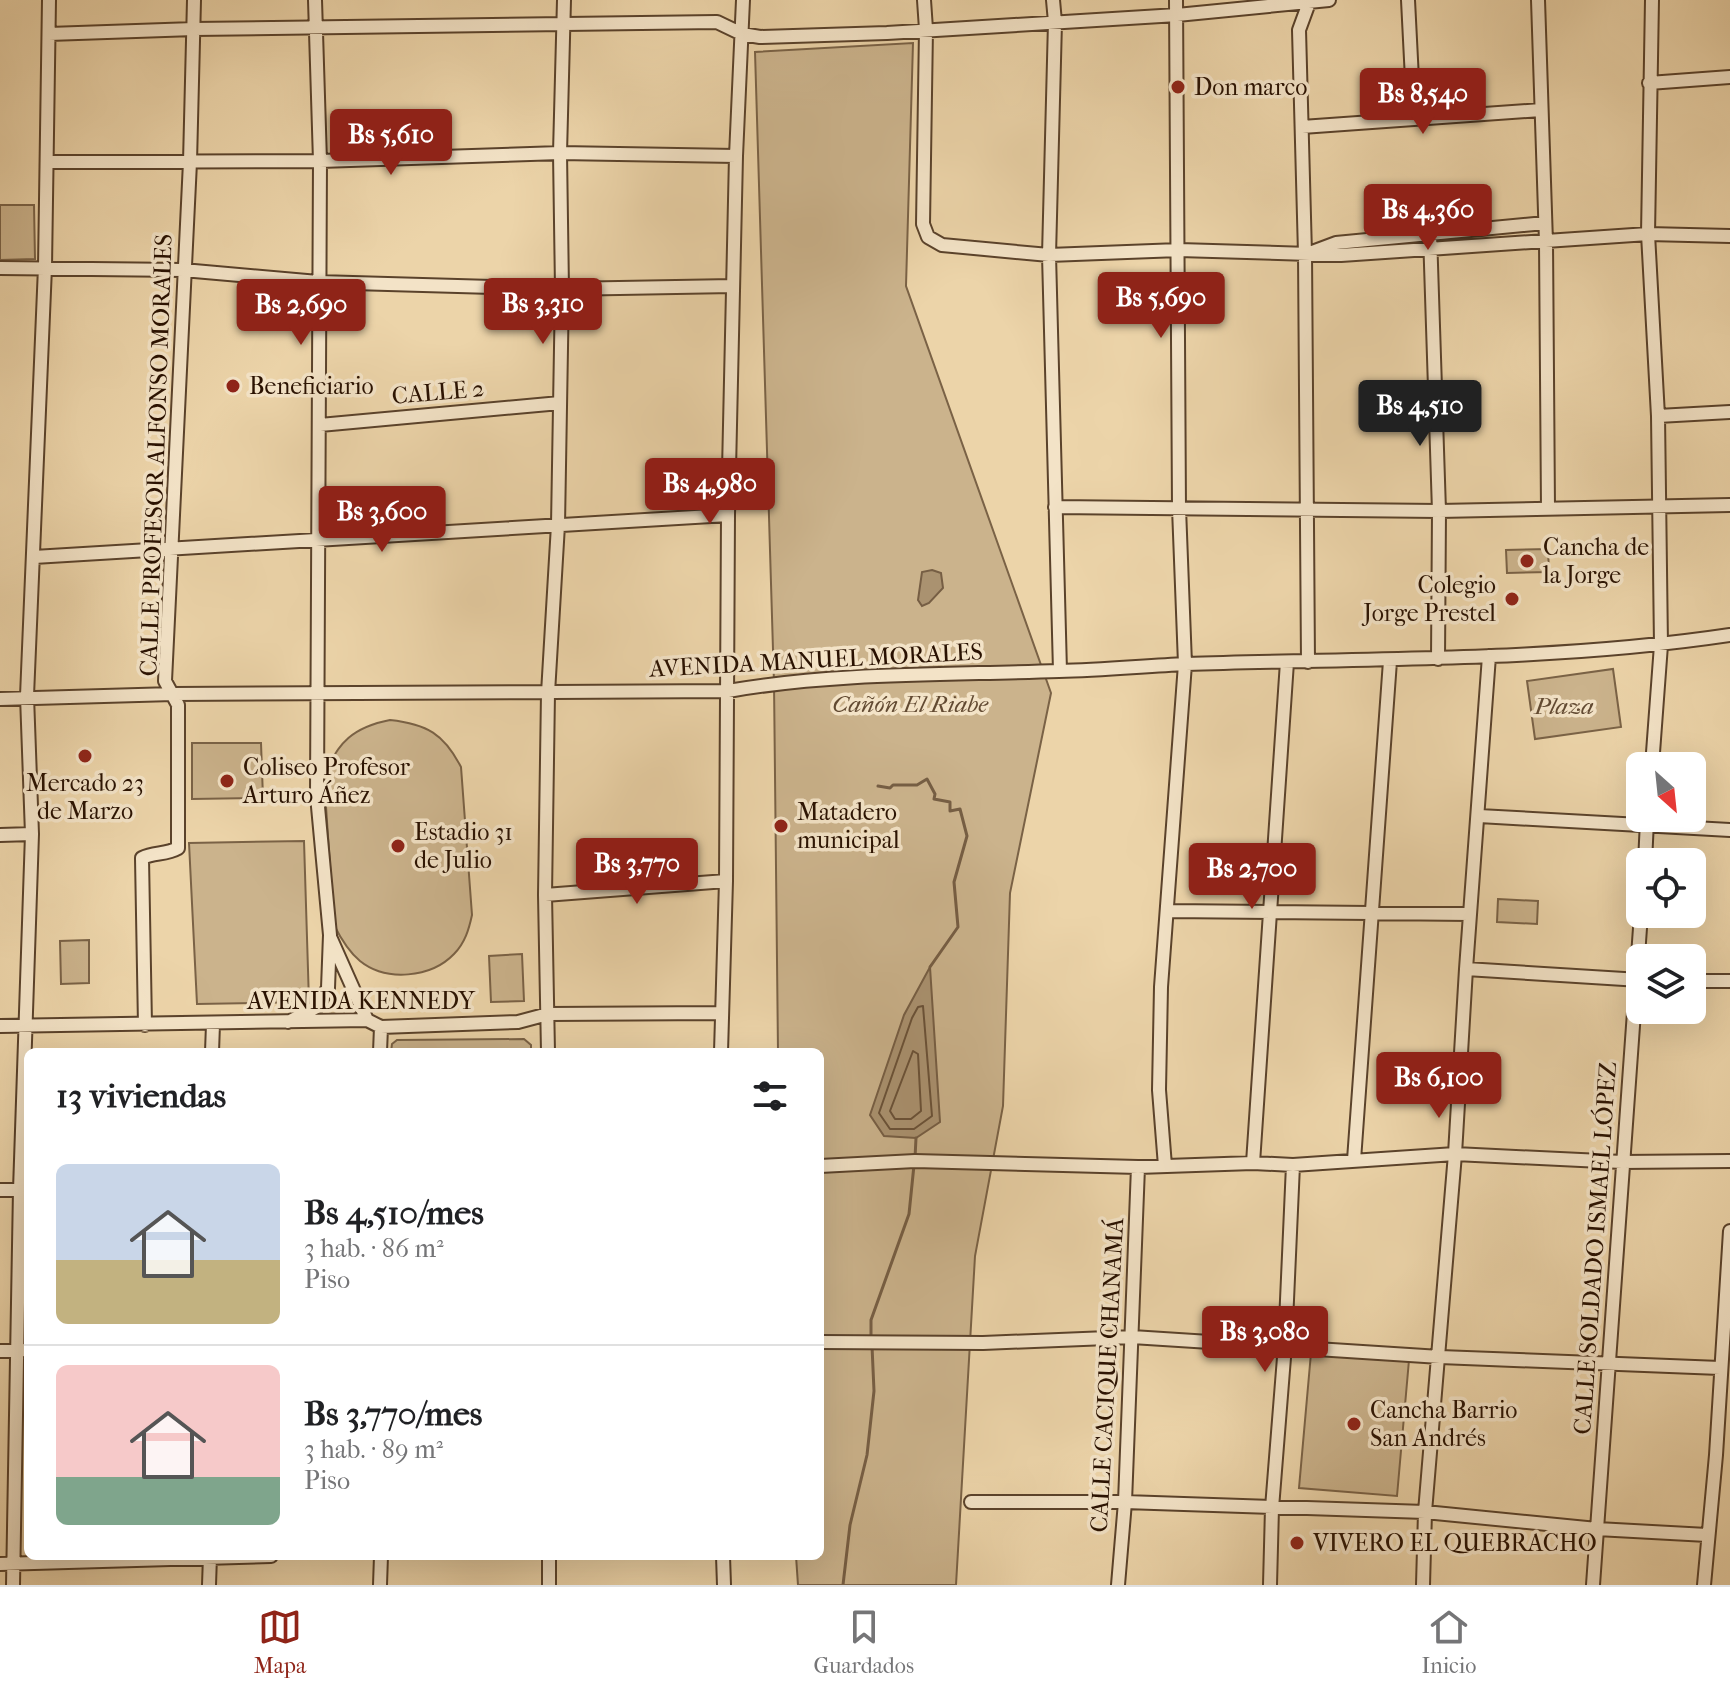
<!DOCTYPE html>
<html lang="es">
<meta charset="utf-8">
<style>
body{margin:0;font-family:"IM FELL French Canon",serif;background:#f6f6f6;color:#202124;height:100vh;display:flex;flex-direction:column;font-size:30px;white-space:nowrap}
*{box-sizing:border-box;margin:0}
p{font-size:26px;color:#757577}
.icon{flex:none;width:44px;height:44px;fill:none;stroke:currentColor;stroke-width:2;stroke-linecap:round;stroke-linejoin:round}
.map{position:relative;flex:1;overflow:hidden}
.side{position:absolute;left:24px;top:1048px;width:800px;height:512px;display:flex;flex-direction:column;background:#fff;border-radius:12px;box-shadow:0 8px 32px #0002}
.side>*{flex:none}
.needle{width:52px;rotate:153deg}
.buttons{position:absolute;left:1626px;top:752px;display:grid;gap:16px}
.buttons a{display:grid;place-items:center;width:80px;height:80px;border-radius:12px;background:#fff;box-shadow:0 8px 32px #0002;font-size:40px}
.price{position:absolute;translate:-50% -68px;padding:0 18px;border-radius:8px;background:#8f2418;color:#fff;font-size:26px;line-height:52px;filter:drop-shadow(0 2px 4px #0008)}
.price::after{content:'';position:absolute;left:50%;top:48px;width:24px;height:18px;margin-left:-12px;background:inherit;clip-path:polygon(0 0,100% 0,50% 100%)}
.price.on{background:#222;color:#fff}
ul{padding:0;list-style:none}
li{display:flex;align-items:center;gap:24px;height:200px;padding:0 32px}
li+li{border-top:2px solid #e0e0e0}
li span{display:grid;place-items:center;flex:none;width:224px;height:160px;border-radius:12px;color:#555}
li>.icon{margin-inline-start:auto}
span .icon{width:96px;height:96px;fill:#fffc;stroke-width:1}
li b{font-size:34px}
h2{display:flex;justify-content:space-between;align-items:center;height:96px;padding:0 32px;font-size:34px}
.menu{display:flex;justify-content:space-around;align-items:center;height:112px;border-top:2px solid #e0e0e0;background:#fff;font-size:22px;color:#757577}
.menu a{display:grid;justify-items:center;gap:4px}
.menu .on{color:#8f2418}
.map>svg:first-child{display:block}
</style>
<div class="map">
<svg width="1730" height="1585" viewBox="0 0 1730 1585">
<rect width="100%" height="100%" fill="#ecd4a9"/>
<filter id="stains"><feTurbulence type="fractalNoise" baseFrequency=".0025" numOctaves="4"/><feColorMatrix values="0 0 0 0 .2 0 0 0 0 .09 0 0 0 0 .02 0 0 0 .5 -.17"/></filter>
<radialGradient id="worn" r=".72"><stop offset=".6" stop-color="#630" stop-opacity="0"/><stop offset="1" stop-color="#630" stop-opacity=".3"/></radialGradient>
<path fill="#cbb38c" stroke="#7a6246" stroke-width="2" d="M913 43 906 286 1051 693 1010 893 1003 1106 975 1256 956 1585H798L796 1556H820V1052H778L774 683 755 52Z
M0 205H34L35 259 0 260Z
M1548 549 1549 572 1507 573 1506 550Z
M1613 669 1621 727 1535 739 1527 681Z
M390 720C427 724 444 734 461 767L472 915C469 929 465 943 454 954 431 978 386 982 360 961 348 951 341 939 334 925L324 777C337 742 354 727 390 720Z
M192 743H261L263 798 192 799Z
M304 841 309 1002 197 1004 189 843Z
M1498 899 1538 901 1537 924 1497 922Z
M89 940V983L61 984 60 941Z
M522 954 524 1001 491 1002 489 956Z
M524 1039 531 1045V1052H391L392 1044 397 1040Z
M1311 1353 1409 1360 1397 1496 1299 1488Z"/>
<path fill="#aa9270" stroke="#765e44" stroke-width="2" d="M932 570 941 573 943 588 929 603 922 606 918 600 922 572Z
M930 967 940 1122 916 1138 884 1136 870 1115 904 1015Z"/>
<g fill="none" stroke-linecap="round" stroke-linejoin="round">
<path stroke="#6a5238" stroke-width="2" d="M923 1006 932 1116 914 1129H890L879 1113 912 1018 918 1007Z
M913 1051 918 1054 921 1111 911 1119H895L890 1111Z"/>
<path stroke="#765e44" stroke-width="3" d="M878 786 890 788 893 785H917L927 779 935 794 934 799 950 802V811L960 809 967 836 954 882 958 927 930 967
M915 1158 916 1138
M871 1339V1320L909 1214 914 1165
M843 1585 850 1525 867 1455 874 1391 872 1346"/>
<defs>
<path id="minor" d="M924 0 926 29 923 224 928 237 942 245 1049 255 1179 250 1341 255 1648 234 1730 236
M1053 0 1055 22 1049 255 1060 671
M1408 0 1414 119
M1538 0 1546 242 1548 509
M49 34 194 29 717 22 742 34 760 37 887 33 1177 15 1329 0
M1649 83 1730 77
M1302 127 1541 110
M47 162 320 161 560 153 736 156
M1430 234 1439 511 1438 659
M1312 252 1336 243 1545 223
M0 268 183 270 318 282 562 289 733 286
M1658 416 1730 412
M320 425 560 403
M1055 507 1439 511 1730 505
M34 557 728 515
M1308 662 1305 254 1299 30 1310 0
M0 699 173 694 728 691C838 672 948 675 1059 671 1102 670 1144 666 1186 664 1368 658 1550 662 1730 635
M1652 766 1661 645 1658 416 1648 234 1652 0
M1479 816 1730 830
M0 835 32 834
M1645 862 1647 821
M545 895 726 881
M1169 911 1470 914
M331 939 367 1020
M1466 969 1640 980
M1692 981H1730
M288 1022 317 1007 328 988 330 935 317 796 320 161 315 0
M145 1025 142 858C154 852 166 855 178 848V705L165 681 190 162 194 0
M0 1026 367 1020 381 1027 518 1022 548 1014 721 1013
M212 1052 213 1024
M380 1052 381 1027
M548 1052 545 895 548 693 558 525 562 289 560 153 564 0
M721 1052 726 881 728 515 736 156 743 0
M1354 1160 1390 661
M1253 1163 1287 662
M820 1166 915 1161 1138 1167 1253 1163 1293 1165 1455 1154 1622 1162 1730 1161
M1165 1166 1159 1090 1161 987 1185 664 1179 508 1176 0
M0 1190H28
M820 1342 983 1343 1132 1337 1440 1357 1720 1368
M0 1351 28 1350
M971 1502H1125L1425 1512 1597 1529 1707 1535
M723 1556 724 1585
M0 1564 271 1556
M13 1585 20 1190 32 834 27 696 45 267 49 0
M209 1585 210 1556
M380 1585 381 1556
M549 1585V1556
M1118 1585 1125 1502 1138 1167
M1270 1585 1272 1508 1285 1345 1293 1165
M1423 1585 1425 1512 1455 1154 1466 969 1489 656
M1593 1585 1641 914
M1704 1585 1716 1455 1730 1231"/>
</defs>
<use href="#minor" stroke="#5a422b" stroke-width="16"/>
<use href="#minor" stroke="#f3e3c7" stroke-width="12"/>
</g>
<g fill="#8f2418" stroke="#f3e3c7" stroke-width="3">
<circle cx="1178" cy="87" r="8"/>
<circle cx="233" cy="386" r="8"/>
<circle cx="1527" cy="561" r="8"/>
<circle cx="1512" cy="599" r="8"/>
<circle cx="85" cy="756" r="8"/>
<circle cx="227" cy="781" r="8"/>
<circle cx="781" cy="826" r="8"/>
<circle cx="398" cy="846" r="8"/>
<circle cx="1354" cy="1424" r="8"/>
<circle cx="1297" cy="1543" r="8"/>
</g>
<g text-anchor="middle" dominant-baseline="central" stroke-width="7" stroke-linejoin="round" paint-order="stroke">
<g font-size="24" fill="#291101" stroke="#f3e3c7" text-anchor="start">
<text x="1194" y="87">Don marco</text>
<text x="249" y="386">Beneficiario</text>
<text x="1543" y="547">Cancha de<tspan x="1543" dy="28">la Jorge</tspan></text>
<text x="1496" y="585" text-anchor="end">Colegio<tspan x="1496" dy="28">Jorge Prestel</tspan></text>
<text x="243" y="767">Coliseo Profesor<tspan x="243" dy="28">Arturo Áñez</tspan></text>
<text x="85" y="783" text-anchor="middle">Mercado 23<tspan x="85" dy="28">de Marzo</tspan></text>
<text x="797" y="812">Matadero<tspan x="797" dy="28">municipal</tspan></text>
<text x="414" y="832">Estadio 31<tspan x="414" dy="28">de Julio</tspan></text>
<text x="1370" y="1410">Cancha Barrio<tspan x="1370" dy="28">San Andrés</tspan></text>
<text x="1313" y="1543">VIVERO EL QUEBRACHO</text>
</g>
<g font-size="24" fill="#291101" stroke="#f3e3c7">
<text transform="translate(438 392) rotate(-5)">CALLE 2</text>
<text transform="translate(156 455) rotate(-88)">CALLE PROFESOR ALFONSO MORALES</text>
<text transform="translate(816 660) rotate(-3)">AVENIDA MANUEL MORALES</text>
<text x="361" y="1001">AVENIDA KENNEDY</text>
<text transform="translate(1595 1248) rotate(-86)">CALLE SOLDADO ISMAEL LÓPEZ</text>
<text transform="translate(1107 1375) rotate(-87)">CALLE CACIQUE CHANAMÁ</text>
</g>
<g font-size="24" font-style="italic" fill="#624a32" stroke="#f3e3c7">
<text x="910" y="704">Cañón El Riabe</text>
<text x="1564" y="706">Plaza</text>
</g>
</g>
<rect width="100%" height="100%" filter="url(#stains)"/>
<rect width="100%" height="100%" fill="url(#worn)"/>
</svg>
<div class="buttons">
<a><svg class="needle" viewBox="-14 -14 28 28"><path d="M0-13l5 13h-10z" fill="#e53935"/><path d="M0 13l5-13h-10z" fill="#757577"/></svg></a>
<a><svg class="icon" aria-label="locate" viewBox="0 0 24 24"><circle cx="12" cy="12" r="6"/><path d="M12 2v4M12 18v4M2 12h4M18 12h4"/></svg></a>
<a><svg class="icon" aria-label="layers" viewBox="0 0 24 24"><path d="M12 4l9 5-9 5-9-5zM3 14l9 5 9-5"/></svg></a>
</div>
<b class="price" style="left:1423px;top:136px">Bs 8,540</b>
<b class="price" style="left:391px;top:177px">Bs 5,610</b>
<b class="price" style="left:1428px;top:252px">Bs 4,360</b>
<b class="price" style="left:1161px;top:340px">Bs 5,690</b>
<b class="price" style="left:543px;top:346px">Bs 3,310</b>
<b class="price" style="left:301px;top:347px">Bs 2,690</b>
<b class="price on" style="left:1420px;top:448px">Bs 4,510</b>
<b class="price" style="left:710px;top:526px">Bs 4,980</b>
<b class="price" style="left:382px;top:554px">Bs 3,600</b>
<b class="price" style="left:637px;top:906px">Bs 3,770</b>
<b class="price" style="left:1252px;top:911px">Bs 2,700</b>
<b class="price" style="left:1439px;top:1120px">Bs 6,100</b>
<b class="price" style="left:1265px;top:1374px">Bs 3,080</b>
<section class="side">
<h2>13 viviendas<svg class="icon" aria-label="filters" viewBox="0 0 24 24"><path d="M4 7h16M4 17h16"/><circle cx="9" cy="7" r="2"/><circle cx="15" cy="17" r="2"/></svg></h2>
<ul>
<li><span style="background:linear-gradient(#c9d6e8 60%,#c2b280 0)"><svg class="icon" aria-label="home" viewBox="0 0 24 24"><path d="M3 11l9-7 9 7M6 9v11h12V9"/></svg></span><div><b>Bs 4,510/mes</b><p>3 hab. · 86 m²</p><p>Piso</p></div></li>
<li><span style="background:linear-gradient(#f6c9c9 70%,#7fa58c 0)"><svg class="icon" aria-label="home" viewBox="0 0 24 24"><path d="M3 11l9-7 9 7M6 9v11h12V9"/></svg></span><div><b>Bs 3,770/mes</b><p>3 hab. · 89 m²</p><p>Piso</p></div></li>
</ul>
</section>
</div>
<nav class="menu">
<a class="on"><svg class="icon" aria-label="map" viewBox="0 0 24 24"><path d="M3 6l6-2 6 2 6-2v14l-6 2-6-2-6 2zM9 4v14M15 6v14"/></svg>Mapa</a>
<a><svg class="icon" aria-label="saved" viewBox="0 0 24 24"><path d="M7 4h10v16l-5-4-5 4z"/></svg>Guardados</a>
<a><svg class="icon" aria-label="home" viewBox="0 0 24 24"><path d="M3 11l9-7 9 7M6 9v11h12V9"/></svg>Inicio</a>
</nav>
